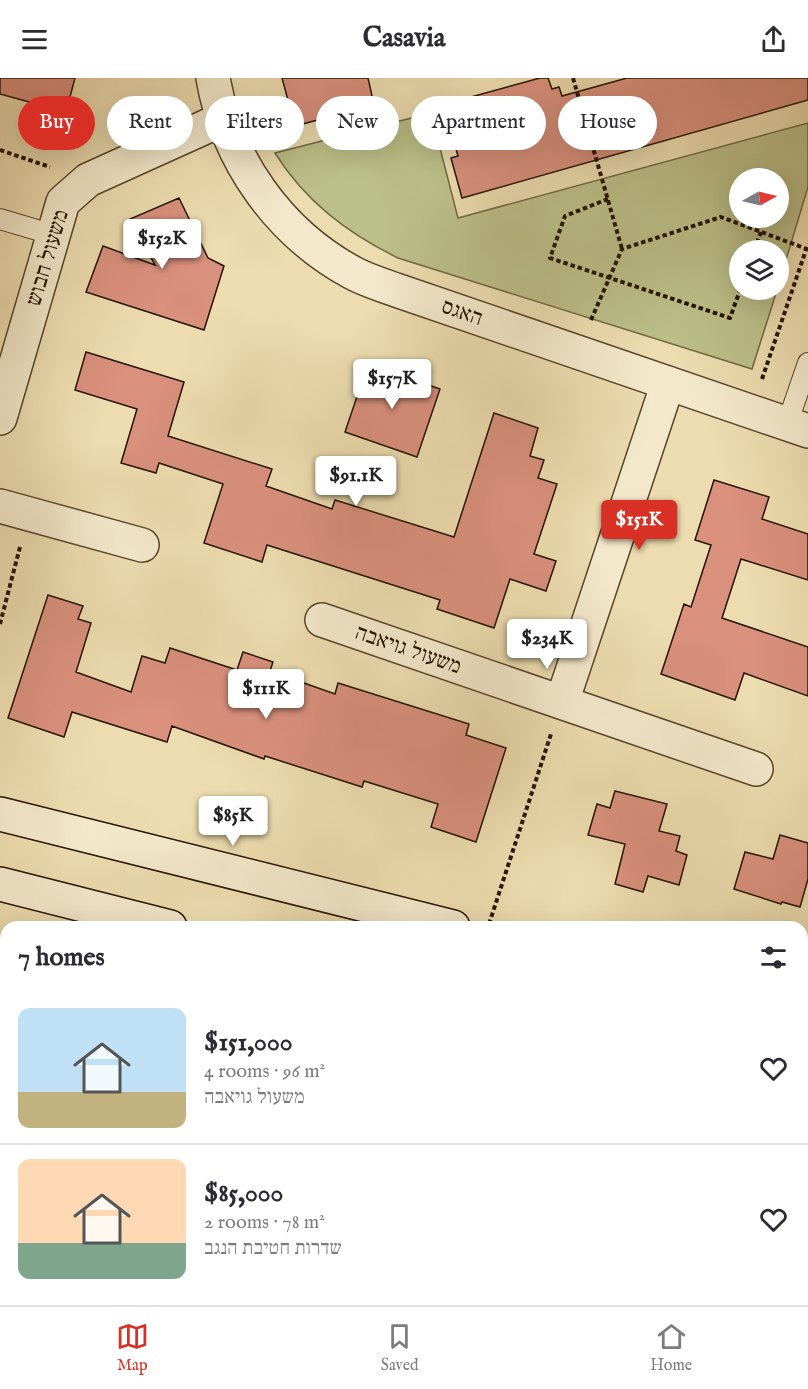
<!DOCTYPE html>
<meta charset="utf-8">
<style>
body{margin:0;font-family:"IM FELL English","Frank Ruhl Libre",serif;background:#f2f2f3;color:#2b2b33;height:100vh;display:flex;flex-direction:column;font-size:22px;white-space:nowrap}
*{box-sizing:border-box;margin:0}
p{font-size:20px;color:#7c7c81}
.icon{flex:none;width:33px;height:33px;fill:none;stroke:currentColor;stroke-width:2;stroke-linecap:round;stroke-linejoin:round}
.map{position:relative;flex:1;overflow:hidden}
.side{position:absolute;left:0px;top:843px;width:808px;height:384px;display:flex;flex-direction:column;background:#fff;border-radius:18px 18px 0 0;box-shadow:0 6px 24px #0002}
.side>*{flex:none}
.guide{position:absolute;left:18px;top:18px;width:772px;height:54px;display:flex;gap:12px}
.needle{width:39px;rotate:82deg}
.buttons{position:absolute;left:729px;top:90px;display:grid;gap:12px}
.buttons a{display:grid;place-items:center;width:60px;height:60px;border-radius:50%;background:#fff;box-shadow:0 6px 24px #0002;font-size:30px}
.price{position:absolute;translate:-50% -51px;padding:0 14px;border-radius:6px;background:#fff;color:#222;font-size:20px;line-height:39px;filter:drop-shadow(0 2px 3px #0008)}
.price::after{content:'';position:absolute;left:50%;top:36px;width:18px;height:14px;margin-left:-9px;background:inherit;clip-path:polygon(0 0,100% 0,50% 100%)}
.price.selected{background:#d93025;color:#fff}
ul{padding:0;list-style:none}
li{display:flex;align-items:center;gap:18px;height:150px;padding:0 18px}
li+li{border-top:2px solid #e1e1e2}
li span{display:grid;place-items:center;flex:none;width:168px;height:120px;border-radius:12px;color:#555}
li>.icon{margin-inline-start:auto}
span .icon{width:72px;height:72px;fill:#fffc;stroke-width:1}
li b{font-size:26px}
h2{display:flex;justify-content:space-between;align-items:center;height:72px;padding:0 18px;font-size:26px}
.chip{padding:0 21px;border-radius:27px;background:#fff;box-shadow:0 6px 24px #0002;font-size:21px;line-height:54px}
.chip.selected{background:#d93025;color:#fff}
header{display:flex;justify-content:space-between;align-items:center;height:78px;padding:0 18px;background:#fff;font-size:27px;font-weight:700}
.tabs{display:flex;justify-content:space-around;align-items:center;height:84px;border-top:2px solid #e1e1e2;background:#fff;font-size:16px;color:#7c7c81}
.tabs a{display:grid;justify-items:center;gap:3px}
.tabs .selected{color:#d93025}
.map>svg:first-child{display:block}
</style>
<header><svg class="icon" aria-label="menu" viewBox="0 0 24 24"><path d="M4 6h16M4 12h16M4 18h16"/></svg>Casavia<svg class="icon" aria-label="share" viewBox="0 0 24 24"><path d="M12 15V3M7 8l5-5 5 5M5 13v7h14v-7"/></svg></header>
<div class="map">
<svg width="808" height="1227" viewBox="0 0 808 1227">
<rect width="100%" height="100%" fill="#ecdcaf"/>
<filter id="stains"><feTurbulence type="fractalNoise" baseFrequency=".00333" numOctaves="4"/><feColorMatrix values="0 0 0 0 .2 0 0 0 0 .09 0 0 0 0 .02 0 0 0 .5 -.17"/></filter>
<radialGradient id="worn" r=".72"><stop offset=".6" stop-color="#630" stop-opacity="0"/><stop offset="1" stop-color="#630" stop-opacity=".3"/></radialGradient>
<path fill="#bbbf88" stroke="#706944" stroke-width="1.5" fill-rule="evenodd" d="M431 35 458 140 808 45V109L779 205 778 172H740V212H777L752 291 398 180C347 155 305 123 275 75ZM740 100H778V140H740Z"/>
<path fill="#d9907d" stroke="#251300" stroke-width="1.5" d="M0 0H75L66 34 0 16Z
M282 0H368L374 27 295 48Z
M540 0H548L552 11 559 9 562 18 627 0H808V22L462 120 451 80 458 78 450 50 467 45 460 22Z
M179 120 208 180 224 188 204 252 86 214 103 168 155 187 130 141Z
M86 274 184 304 168 358 272 391 266 408 332 431 335 422 454 459 494 335 538 350 530 378 544 382 538 400 557 406 534 476 556 483 546 513 510 501 494 550 437 531 440 522 267 467 262 484 204 465 223 406 159 385 156 395 121 385 137 331 75 312Z
M368 286 440 311 417 379 345 354Z
M714 402 769 419 762 441 808 456V502L741 481 722 540 808 569V618L744 595 735 622 661 596 684 526 691 529 711 467 695 462Z
M48 517 83 528 78 541 91 545 76 594 131 614 142 578 165 585 170 570 237 592 243 574 273 584 270 593 335 616 338 605 469 646 466 657 506 670 476 764 431 749 438 726 364 703 362 709 265 678 264 681 172 648 167 664 72 634 64 659 8 640Z
M615 713 667 726 659 753 680 758 676 773 687 777 679 807 648 798 643 814 615 806 625 766 588 757 597 726 610 730Z
M780 757 808 765V801L800 829 782 824 781 826 734 811 745 774 773 781Z"/>
<g fill="none" stroke-linecap="round" stroke-linejoin="round">
<defs>
<path id="lane" d="M0 141 54 157
M787 346 808 285"/>
<path id="street" d="M213 0C227 82 279 155 353 195 366 202 382 207 396 212L808 353
M0 340 63 124 88 102 223 41
M0 428 142 467
M322 542 756 691
M562 624 668 305
M415 1227 417 1221"/>
<path id="secondary" d="M0 736 453 849
M0 806 170 849
M802 937 808 939
M802 1007 808 1009"/>
</defs>
<use href="#lane" stroke="#57452c" stroke-width="22"/>
<use href="#street" stroke="#57452c" stroke-width="36"/>
<use href="#secondary" stroke="#251300" stroke-width="36"/>
<path stroke="#251300" stroke-width="4" stroke-dasharray="4.5 3" stroke-linecap="butt" d="M573 0 622 171
M0 72 50 89
M608 121 565 138 550 180 730 240 740 212
M754 172 761 154
M591 242 622 171 721 139 807 171
M762 301 808 166
M0 546 20 469
M489 846 551 656"/>
<use href="#lane" stroke="#f3e8cb" stroke-width="20"/>
<use href="#street" stroke="#f3e8cb" stroke-width="33"/>
<use href="#secondary" stroke="#f3e8cb" stroke-width="33"/>
</g>
<g text-anchor="middle" dominant-baseline="central" stroke-width="6" stroke-linejoin="round" paint-order="stroke">
<g font-size="22" fill="#251300" stroke="#f3e8cb">
<text transform="translate(48 180) rotate(-73)">משעול חבוש</text>
<text transform="translate(462 235) rotate(19)">האגס</text>
<text transform="translate(408 572) rotate(19)">משעול גויאבה</text>
</g>
</g>
<rect width="100%" height="100%" filter="url(#stains)"/>
<rect width="100%" height="100%" fill="url(#worn)"/>
</svg>
<div class="buttons">
<a><svg class="needle" viewBox="-14 -14 28 28"><path d="M0-13l5 13h-10z" fill="#e53935"/><path d="M0 13l5-13h-10z" fill="#7c7c81"/></svg></a>
<a><svg class="icon" aria-label="layers" viewBox="0 0 24 24"><path d="M12 4l9 5-9 5-9-5zM3 14l9 5 9-5"/></svg></a>
</div>
<b class="price" style="left:162px;top:192px">$152K</b>
<b class="price" style="left:392px;top:332px">$157K</b>
<b class="price" style="left:356px;top:429px">$91.1K</b>
<b class="price selected" style="left:639px;top:473px">$151K</b>
<b class="price" style="left:547px;top:592px">$234K</b>
<b class="price" style="left:266px;top:642px">$111K</b>
<b class="price" style="left:233px;top:769px">$85K</b>
<div class="guide">
<a class="chip selected">Buy</a>
<a class="chip">Rent</a>
<a class="chip">Filters</a>
<a class="chip">New</a>
<a class="chip">Apartment</a>
<a class="chip">House</a>
</div>
<section class="side">
<h2>7 homes<svg class="icon" aria-label="filters" viewBox="0 0 24 24"><path d="M4 7h16M4 17h16"/><circle cx="9" cy="7" r="2"/><circle cx="15" cy="17" r="2"/></svg></h2>
<ul>
<li><span style="background:linear-gradient(#bfe0f5 70%,#c2b280 0)"><svg class="icon" aria-label="home" viewBox="0 0 24 24"><path d="M3 11l9-7 9 7M6 9v11h12V9"/></svg></span><div><b>$151,000</b><p>4 rooms · 96 m²</p><p>משעול גויאבה</p></div><svg class="icon" aria-label="heart" viewBox="0 0 24 24"><path d="M12 20l-8-8c-3-5 5-10 8-4 3-6 11-1 8 4z"/></svg></li>
<li><span style="background:linear-gradient(#ffd9b3 70%,#7fa58c 0)"><svg class="icon" aria-label="home" viewBox="0 0 24 24"><path d="M3 11l9-7 9 7M6 9v11h12V9"/></svg></span><div><b>$85,000</b><p>2 rooms · 78 m²</p><p>שדרות חטיבת הנגב</p></div><svg class="icon" aria-label="heart" viewBox="0 0 24 24"><path d="M12 20l-8-8c-3-5 5-10 8-4 3-6 11-1 8 4z"/></svg></li>
</ul>
</section>
</div>
<nav class="tabs">
<a class="selected"><svg class="icon" aria-label="map" viewBox="0 0 24 24"><path d="M3 6l6-2 6 2 6-2v14l-6 2-6-2-6 2zM9 4v14M15 6v14"/></svg>Map</a>
<a><svg class="icon" aria-label="saved" viewBox="0 0 24 24"><path d="M7 4h10v16l-5-4-5 4z"/></svg>Saved</a>
<a><svg class="icon" aria-label="home" viewBox="0 0 24 24"><path d="M3 11l9-7 9 7M6 9v11h12V9"/></svg>Home</a>
</nav>
